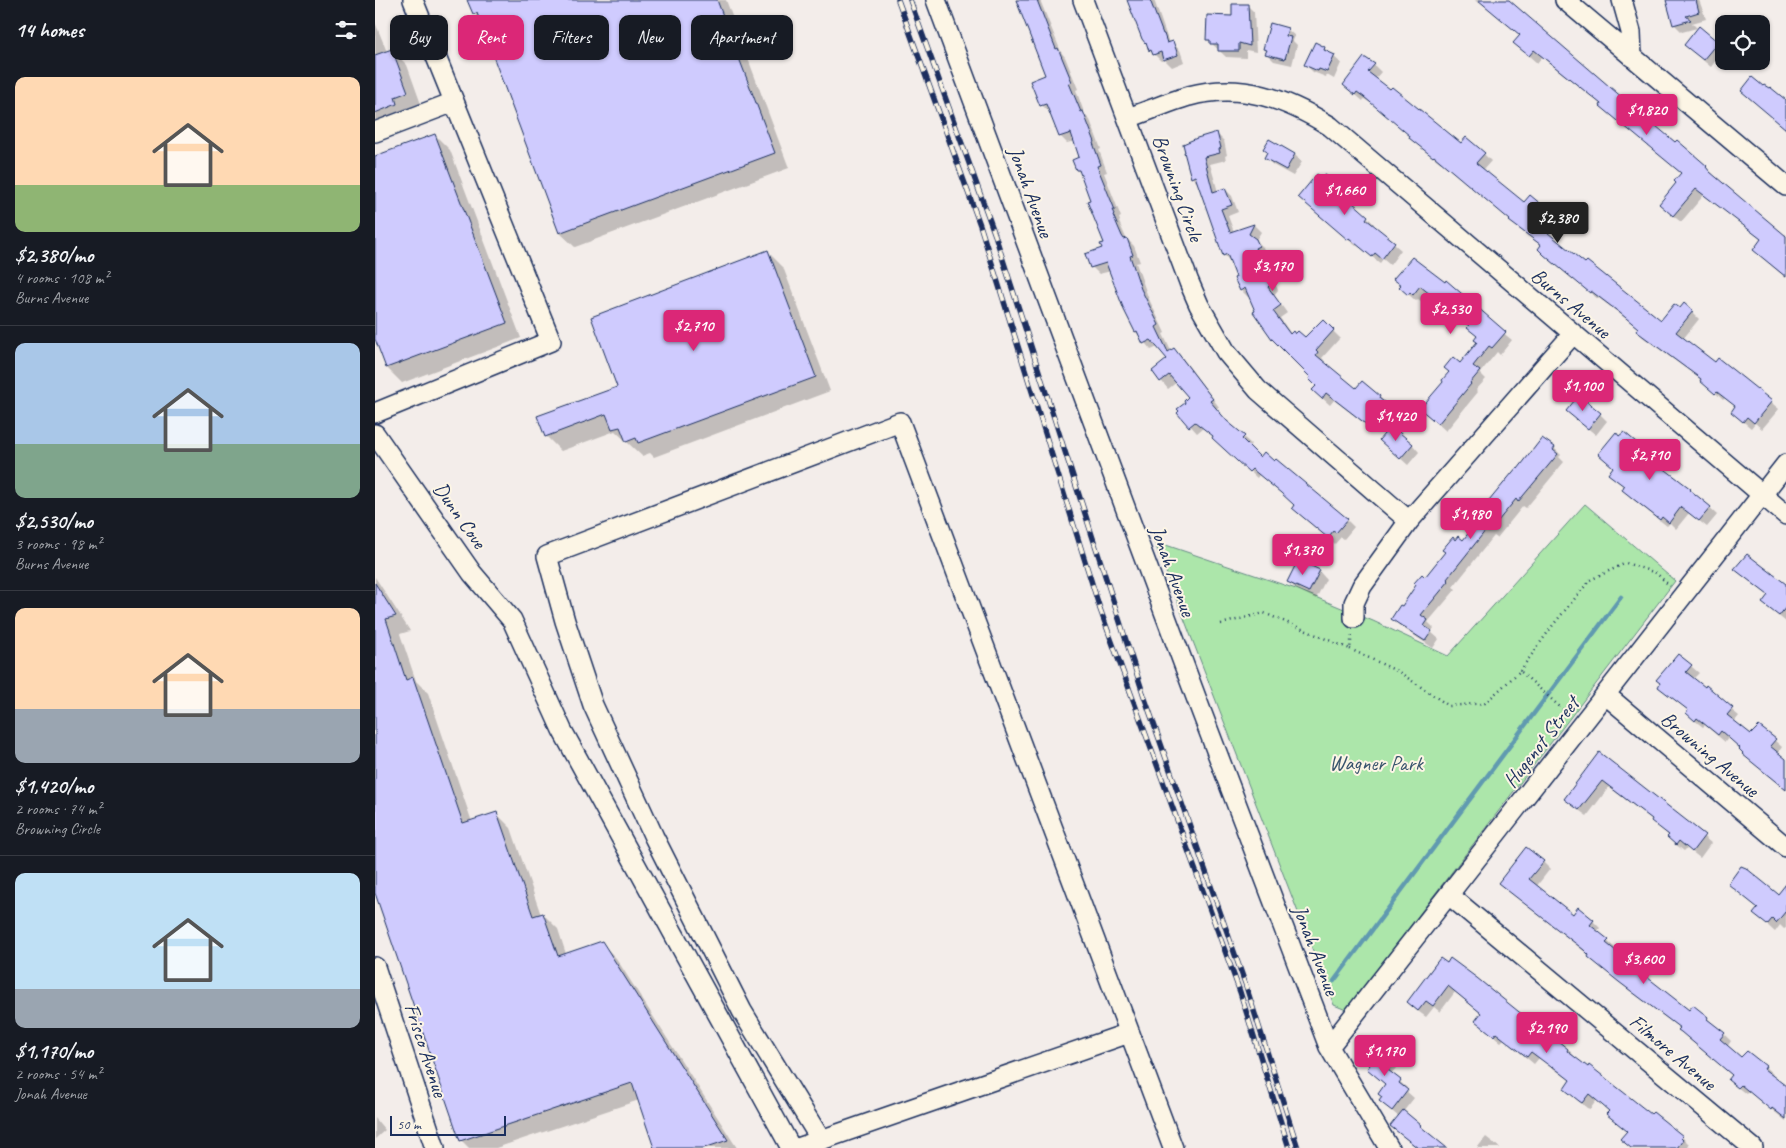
<!DOCTYPE html>
<meta charset="utf-8">
<style>
body{margin:0;font-family:Caveat,sans-serif;background:#242831;color:#f1f3f6;height:100vh;display:flex;flex-direction:column;font-size:19px;white-space:nowrap}
*{box-sizing:border-box;margin:0}
p{font-size:16px;color:#9ea1a6}
.icon{flex:none;width:28px;height:28px;fill:none;stroke:currentColor;stroke-width:2;stroke-linecap:round;stroke-linejoin:round}
.map{position:relative;flex:1;overflow:hidden}
.side{display:flex;flex-direction:column;background:#171b24;width:375px}
.side>*{flex:none}
.hud{position:absolute;left:15px;top:15px;width:475px;height:45px;display:flex;gap:10px}
.buttons{position:absolute;left:1340px;top:15px;display:grid;gap:10px}
.buttons a{display:grid;place-items:center;width:55px;height:55px;border-radius:10px;background:#171b24;box-shadow:0 1px 4px #0004;font-size:25px}
.scale{position:absolute;left:15px;bottom:12px;width:116px;box-sizing:border-box;padding-left:5px;border:2px solid #1b2f5e;border-top:0;font-size:14px;line-height:18px;white-space:nowrap;color:#1b2f5e;-webkit-text-stroke:4px #fcf5e5;paint-order:stroke}
.price{position:absolute;translate:-50% -42px;padding:0 11px;border-radius:5px;background:#db2777;color:#fff;font-size:16px;line-height:32px;filter:drop-shadow(0 1px 2px #0008)}
.price::after{content:'';position:absolute;left:50%;top:30px;width:15px;height:11px;margin-left:-8px;background:inherit;clip-path:polygon(0 0,100% 0,50% 100%)}
.price.current{background:#222;color:#fff}
ul{padding:0;list-style:none}
li{display:grid;align-content:center;gap:10px;height:265px;padding:0 15px}
li+li{border-top:1px solid #363941}
li span{display:grid;place-items:center;height:155px;border-radius:10px;color:#555}
li>.icon{margin-inline-start:auto}
span .icon{width:90px;height:90px;fill:#fffc;stroke-width:1}
li b{font-size:21px}
h2{display:flex;justify-content:space-between;align-items:center;height:60px;padding:0 15px;font-size:21px}
.chip{padding:0 18px;border-radius:10px;background:#171b24;box-shadow:0 1px 4px #0004;font-size:18px;line-height:45px}
.chip.current{background:#db2777;color:#fff}
main{display:flex;flex:1;min-height:0}
.map>svg:first-child{display:block}
</style>
<main>
<section class="side">
<h2>14 homes<svg class="icon" aria-label="filters" viewBox="0 0 24 24"><path d="M4 7h16M4 17h16"/><circle cx="9" cy="7" r="2"/><circle cx="15" cy="17" r="2"/></svg></h2>
<ul>
<li><span style="background:linear-gradient(#ffd9b3 70%,#8fb573 0)"><svg class="icon" aria-label="home" viewBox="0 0 24 24"><path d="M3 11l9-7 9 7M6 9v11h12V9"/></svg></span><div><b>$2,380/mo</b><p>4 rooms · 108 m²</p><p>Burns Avenue</p></div></li>
<li><span style="background:linear-gradient(#a9c7e8 65%,#7fa58c 0)"><svg class="icon" aria-label="home" viewBox="0 0 24 24"><path d="M3 11l9-7 9 7M6 9v11h12V9"/></svg></span><div><b>$2,530/mo</b><p>3 rooms · 98 m²</p><p>Burns Avenue</p></div></li>
<li><span style="background:linear-gradient(#ffd9b3 65%,#9aa5b1 0)"><svg class="icon" aria-label="home" viewBox="0 0 24 24"><path d="M3 11l9-7 9 7M6 9v11h12V9"/></svg></span><div><b>$1,420/mo</b><p>2 rooms · 74 m²</p><p>Browning Circle</p></div></li>
<li><span style="background:linear-gradient(#bfe0f5 75%,#9aa5b1 0)"><svg class="icon" aria-label="home" viewBox="0 0 24 24"><path d="M3 11l9-7 9 7M6 9v11h12V9"/></svg></span><div><b>$1,170/mo</b><p>2 rooms · 54 m²</p><p>Jonah Avenue</p></div></li>
</ul>
</section>
<div class="map">
<svg width="1411" height="1148" viewBox="0 0 1411 1148">
<rect width="100%" height="100%" fill="#f3edea"/>
<filter id="ink" filterUnits="userSpaceOnUse"><feTurbulence type="fractalNoise" baseFrequency=".02" numOctaves="2"/><feDisplacementMap in="SourceGraphic" scale="10" xChannelSelector="R" yChannelSelector="G"/><feConvolveMatrix kernelMatrix="1 2 1 2 8 2 1 2 1" color-interpolation-filters="sRGB"/></filter>
<g filter="url(#ink)">
<path fill="#ace6aa" stroke="#648a84" d="M1210 504 1300 581 971 1010 959 1005 779 541 921 589 998 621 1073 656Z"/>
<path fill="#0003" d="M94 0H351L414 168 200 247 185 233 106 20 99 14Z
M642 0H665L686 52 690 57 703 89 701 90 710 115 715 120 726 149 724 150 732 172 729 173 746 217 744 218 745 221 744 222 751 238 759 246 765 262 761 263 773 297 790 333 788 334 796 351 798 349 806 356 844 407 841 409 855 425 876 444 873 447 886 459 972 520 979 527 969 539 966 537 960 544 926 515 921 505 884 475 882 478 839 437 828 428 822 433 804 413 815 397 802 382 793 389 778 371 794 360 783 347 776 350 761 332 736 271 724 274 717 267 730 243 707 174 702 170 706 157 700 141 692 143 685 136 675 112H674L667 105 672 76Z
M754 0H779L793 40 805 50 809 62 797 67 790 60 786 61 775 50 771 43Z
M1100 0H1131L1300 143 1331 167 1338 174 1337 175 1408 235 1411 234V278L1387 257V240L1329 195 1306 222 1292 211 1307 174 1234 113 1227 105 1167 57 1162 63 1147 50 1146 36 1105 1 1103 3Z
M1292 0H1324L1331 19 1317 23 1322 28 1307 32 1300 25Z
M872 5 879 12 881 52 871 50V58L851 57 832 39Z
M0 22 12 52 17 50 32 65 47 107 0 133Z
M1324 28 1349 49 1336 67 1318 52Z
M912 29 920 36 918 41 922 45 917 65 899 61 892 54V51L890 49Z
M949 48 966 63 959 79 952 75 951 77 938 72 930 64Z
M999 65 1006 72 1000 79 1087 145 1109 154 1116 161 1108 170 1150 204 1173 210 1180 218 1169 231 1210 265 1286 322 1305 310 1317 312 1324 319 1308 339 1340 364 1344 359 1404 409 1387 429 1380 423 1376 428 1365 419 1361 407 1350 398 1348 400 1327 380 1269 338 1262 331 1264 329 1253 320 1224 298 1223 299 1177 262 1164 249 1167 246 1143 228 1136 220 1067 162 1066 163 1043 145 1037 137 998 104 989 99 988 101 969 85Z
M842 134 849 141 852 155 850 156 851 160 835 164 843 192 850 189 857 196 863 212 853 216 859 232 879 225 886 232 881 240 888 247 890 253 886 255 903 290 899 295 912 313 905 318 916 334 930 339 948 321 965 338 947 358 949 360 947 362 981 390 1004 397 1012 404 1010 406 1015 410 998 430 959 400 955 405 946 397 942 386 937 377 882 311 875 296 873 297 866 290 857 263 849 255 824 185 817 177Z
M60 135 75 150 146 338 27 383 12 368 0 335V158Z
M920 155 927 162 918 176 898 165 891 158Z
M961 185 968 192 966 195 992 217 999 224 998 226 1026 250 1015 265 1008 259 1005 263 982 245 981 246 932 204Z
M393 252 408 267 455 391 279 457 275 453 267 456 240 431 186 451 171 436 243 387Z
M1037 259 1137 340 1125 355 1122 352 1105 373 1111 379 1101 390 1103 392 1071 431 1054 416 1075 373 1085 365 1103 342V337L1095 326 1053 293 1046 301 1043 299 1041 301 1033 294 1020 279Z
M1225 414 1232 421 1221 435 1200 418Z
M1249 434 1260 443 1273 457 1315 490 1342 515 1332 527 1314 513 1301 529 1295 523 1292 526 1255 497 1250 487 1242 481 1240 468 1224 454Z
M1037 444 1044 452 1033 465 1013 447Z
M1179 448 1186 455 1184 457 1189 462 1151 508 1148 506 1122 538 1119 536 1078 587 1081 589 1053 622 1059 628 1056 632 1064 639 1058 648 1025 626 1018 618 1081 541 1088 542 1143 470Z
M944 571 951 579 941 599 921 589 914 582Z
M1368 576 1411 586V622L1388 603 1394 596Z
M0 577 35 631 25 634 41 681 53 693 97 822 121 813 136 828 166 915 168 914 183 929 191 954 226 943 241 958 362 1148H281L264 1100 121 1148H94L86 1140 0 889Z
M1303 655 1324 673 1318 679 1364 716 1359 722 1377 736 1384 727 1407 747 1402 754 1411 761V790L1376 761 1366 748 1353 738 1350 742 1330 725 1328 727 1319 720 1314 711 1284 687Z
M1225 753 1336 843 1325 858 1312 848 1309 851 1300 844 1294 836 1278 820 1234 787 1212 816 1198 806Z
M1168 862 1175 869 1161 887 1198 915 1203 909 1218 921 1225 928 1222 932 1240 948 1238 950 1247 959 1314 1012 1332 1018 1356 1041 1352 1047 1366 1059 1372 1052 1390 1067 1398 1074 1396 1076 1411 1087V1121L1374 1091 1371 1094 1362 1087 1358 1076 1315 1040 1306 1029 1253 989 1222 964 1215 956 1125 883Z
M1403 896 1411 897V928L1409 929 1405 925 1400 932 1380 914Z
M1066 960 1143 1012 1193 1049 1200 1057 1199 1058 1276 1116 1278 1114 1307 1137 1314 1144 1313 1146 1315 1148H1256L1253 1132 1235 1112 1222 1100 1215 1109 1212 1108 1198 1096 1196 1081 1164 1058 1159 1064 1129 1039 1126 1042 1101 1021 1107 1014 1080 992 1065 1012 1059 1007 1051 1017 1040 1009 1033 1002Z
M1015 1059 1022 1067 1016 1074 1032 1088 1030 1090 1039 1098 1028 1112 1070 1148H1042L1016 1126 1024 1117 1005 1101 1008 1098 1011 1085 993 1069Z
M0 1118 10 1130 0 1139Z
M1111 1137 1124 1147 1125 1148H1102Z"/>
<g fill="none" stroke-linecap="round" stroke-linejoin="round">
<path stroke="#619ab0" stroke-width="4.5" d="M959 981 1246 597"/>
</g>
<path fill="#cfcbfe" stroke="#1b2f5e" d="M92 0H342L400 153 184 233 102 13 98 14Z
M641 0H662L681 49 683 48 697 82 694 83 706 112 708 111 720 142 718 143 726 165 722 166 740 210H737L739 214 738 215 747 236 749 239 752 238 758 255 755 256 766 289 784 325 781 327 793 352 799 348 834 394 838 399 835 401 852 421 870 436 867 439 885 457 889 452 899 461 901 459 973 519 961 533 958 531 953 538 917 508 919 505 906 493 877 469 874 472 837 438 838 436 820 422 814 427 802 413 804 411 802 409 810 403 809 401 813 397 794 375 785 382 777 371 792 359 776 340 768 344 762 331 760 332 749 310 731 263 715 268 710 254 727 248 725 244 729 243 712 201 715 200 704 170H701L697 160 704 157 696 133 684 137 671 104 665 106 655 81 670 75Z
M752 0H775L788 34H789L792 43 798 41 803 55 788 60 786 52 778 55 776 50 774 51 771 42 770 43 767 39Z
M1103 0H1134L1249 99 1300 142 1302 140 1332 166 1331 167 1335 172 1411 236V277L1378 250 1386 239 1321 189 1298 216 1284 204 1301 183 1299 181 1306 173 1225 106 1226 104 1159 50 1154 56 1138 43 1145 35Z
M1291 0H1321L1324 12 1311 16 1316 20 1298 25Z
M857 4H873L875 46 864 43V51H843V44H835V40H831L832 15 857 16Z
M895 23 913 28 911 36 916 37 910 59 890 54 892 50 888 49Z
M1324 26 1343 42 1328 60 1309 45Z
M940 42 950 47 949 50 960 55 952 72 944 69 943 71 929 65Z
M17 49 33 92 20 97 22 104 0 113V55Z
M989 57 1000 64 993 72 1015 89 1017 87 1086 143 1091 137 1110 153 1101 163 1149 202 1155 195 1173 210 1162 224 1210 263 1212 261 1286 320 1299 304 1305 308 1309 303 1318 311 1301 332 1340 362 1343 358 1397 401 1379 423 1372 417 1368 422 1356 412 1360 406 1342 392 1340 394 1325 381 1326 379 1261 331 1263 328 1245 313 1216 291 1215 293 1169 255 1163 249 1166 245 1134 221 1135 220 1059 156 1058 157 1034 138 1035 136 989 97 982 92 980 95 968 85Z
M1377 77 1388 86 1389 85 1394 88 1395 87 1411 100V129L1366 91Z
M842 132 846 148 844 149 845 153 829 157 838 192 850 188 857 205 846 209 855 232 879 224 874 234 881 239 884 246 880 248 897 283 893 287 906 305 898 311 915 334 918 331 920 334 923 331 930 337 948 319 959 330 941 350 943 352 941 355 981 388 987 381 1005 396 1004 398 1009 402 991 424 951 393 947 399 937 390 941 386 934 379 935 377 897 339 878 312 880 311 870 288 865 291 859 278 861 277 852 254 848 256 820 176 816 178 809 152H810L808 144 822 138Z
M60 134 132 323 11 368 0 339V156Z
M894 139 920 154 911 170 889 158 892 152 888 149Z
M942 174 946 177 949 174 962 184 960 187 993 216 991 219 1020 242 1007 259 1000 253 997 257 974 238 973 240 923 197Z
M393 250 441 377 263 443 261 438 251 442 245 427 237 429 231 414 170 437 162 416 242 387 216 317Z
M1037 257 1070 282 1071 280 1131 332 1117 348 1114 346 1098 366 1105 371 1095 383 1096 384 1063 424 1045 409 1068 382 1067 380 1074 372 1069 368 1078 357 1085 363 1102 342 1099 340 1102 336 1092 328 1094 326 1045 286 1038 295 1035 292 1033 295 1024 287 1026 285 1018 279Z
M1204 395 1226 413 1213 429 1191 411Z
M1018 427 1038 444 1025 459 1004 440 1014 428 1016 430Z
M1241 432 1244 436 1249 432 1261 442 1260 444 1267 450 1266 451 1316 489 1315 490 1336 507 1324 521 1306 507 1294 523 1287 517 1285 520 1247 490 1249 486 1233 474 1238 467 1223 454Z
M1167 438 1180 447 1178 450 1183 454 1143 502 1141 499 1114 532 1111 530 1072 579 1074 581 1046 615 1053 620 1049 626 1057 631 1050 641 1016 619 1025 605 1027 606 1041 585 1039 583 1047 574 1050 577 1070 552 1067 550 1078 537 1080 540 1083 536 1088 540 1103 521 1100 518 1142 467 1143 469Z
M1372 554 1411 584V607L1404 616 1387 603 1393 595 1359 569Z
M923 560 945 570 934 592 912 582Z
M0 583 21 616 11 619 31 680 38 677 88 823 122 812 158 916 168 913 183 956 227 941 353 1140 329 1148H279L257 1083 85 1141 0 893Z
M1303 654 1317 665 1311 672 1330 687 1331 685 1358 708 1352 715 1376 734 1384 726 1401 739 1395 746 1411 759V790L1367 754 1368 753 1364 749 1365 748 1346 731 1343 735 1322 718 1320 721 1311 713 1313 710 1283 687 1285 683 1281 680Z
M1224 752 1330 835 1317 852 1304 841 1301 845 1292 837 1294 835 1276 821 1277 819 1227 781 1204 810 1189 799Z
M1151 847 1169 861 1154 879 1198 914 1203 907 1219 920 1215 925 1234 940 1231 943 1241 951 1240 952 1314 1010 1318 1005 1333 1017 1332 1019 1350 1033 1345 1039 1366 1057 1372 1051 1391 1066 1389 1069 1411 1086V1119L1397 1108 1396 1110 1366 1085 1363 1088 1353 1080 1357 1075 1306 1032 1303 1030 1305 1028 1244 982 1213 957 1214 955 1209 950 1123 883Z
M1366 866 1371 868 1403 894 1411 884V911L1401 923 1397 919 1392 925 1378 914 1383 908 1353 884Z
M1065 958 1072 963 1075 958 1102 978 1159 1024H1162L1193 1049 1192 1051 1213 1067 1214 1065 1276 1114 1278 1112 1308 1136 1306 1138 1308 1140 1302 1148H1256L1245 1139 1252 1131 1231 1114 1234 1111 1214 1094 1207 1103 1204 1101 1189 1089 1195 1080 1177 1066 1176 1067 1156 1052 1152 1057 1121 1033 1119 1036 1100 1021 1106 1013 1073 986 1058 1006 1051 1001 1043 1011 1032 1002Z
M997 1043 1016 1058 1009 1067 1026 1080 1024 1083 1033 1090 1017 1111 1004 1101 1007 1097 1003 1094 1010 1084 992 1069 995 1065 986 1057Z
M1028 1110 1046 1125 1045 1126 1072 1148H1043L1015 1126Z"/>
<g fill="none" stroke-linecap="round" stroke-linejoin="round">
<defs>
<path id="minor" d="M561 0 825 708 954 1047 1014 1148
M708 0 814 282 824 305 851 352 883 390 1034 521
M1190 0 1411 186
M1247 0 1256 32 1257 57
M753 118C773 111 794 102 814 96 867 82 911 99 955 126L1411 515
M0 132 79 102
M0 413 176 341 38 0
M0 434 97 573 137 620 187 730 416 1148
M979 618V603L987 586 1034 521 1198 334
M1231 695 1411 847
M1074 895 1378 1148
M0 967 60 1148
M954 1047 1411 464
M446 1140 367 1011 279 837 218 705 190 621 172 556 525 422 798 1148
M423 1148 754 1033"/>
</defs>
<use href="#minor" stroke="#1b2f5e" stroke-width="22"/>
<path stroke="#1b2f5e" stroke-width="2.5" stroke-dasharray="1 4" stroke-linecap="butt" d="M846 624 889 613 975 649 977 634
M975 649 1024 672 1074 706 1110 703 1145 671 1194 715
M1145 671 1178 625 1215 580 1251 563 1281 573 1295 586"/>
<use href="#minor" stroke="#fcf5e5" stroke-width="19"/>
<defs>
<path id="rail" d="M523 0 605 225 725 609 865 992 914 1148
M535 0 620 235 768 693 870 983 923 1148"/>
</defs>
<use href="#rail" stroke="#1b2f5e" stroke-width="5.5"/>
<use href="#rail" stroke="#fcf5e5" stroke-width="4" stroke-dasharray="11" stroke-linecap="butt"/>
</g>
</g>
<g text-anchor="middle" dominant-baseline="central" stroke-width="4" stroke-linejoin="round" paint-order="stroke">
<g font-size="21" fill="#1b2f5e" stroke="#fcf5e5">
<text transform="translate(803 188) rotate(70)">Browning Circle</text>
<text transform="translate(656 192) rotate(70)">Jonah Avenue</text>
<text transform="translate(1196 303) rotate(40)">Burns Avenue</text>
<text transform="translate(85 515) rotate(55)">Dunn Cove</text>
<text transform="translate(798 571) rotate(70)">Jonah Avenue</text>
<text transform="translate(1166 742) rotate(-52)">Hugenot Street</text>
<text transform="translate(1335 754) rotate(40)">Browning Avenue</text>
<text transform="translate(941 950) rotate(69)">Jonah Avenue</text>
<text transform="translate(51 1050) rotate(72)">Frisco Avenue</text>
<text transform="translate(1298 1052) rotate(40)">Filmore Avenue</text>
</g>
<g font-size="21" fill="#38546d" stroke="#fcf5e5">
<text x="1001" y="763">Wagner Park</text>
</g>
</g>
</svg>
<div class="buttons">
<a><svg class="icon" aria-label="locate" viewBox="0 0 24 24"><circle cx="12" cy="12" r="6"/><path d="M12 2v4M12 18v4M2 12h4M18 12h4"/></svg></a>
</div>
<div class="scale">50 m</div>
<b class="price" style="left:1272px;top:136px">$1,820</b>
<b class="price" style="left:970px;top:216px">$1,660</b>
<b class="price current" style="left:1183px;top:244px">$2,380</b>
<b class="price" style="left:898px;top:292px">$3,170</b>
<b class="price" style="left:1076px;top:335px">$2,530</b>
<b class="price" style="left:319px;top:352px">$2,710</b>
<b class="price" style="left:1208px;top:412px">$1,100</b>
<b class="price" style="left:1021px;top:442px">$1,420</b>
<b class="price" style="left:1275px;top:481px">$2,710</b>
<b class="price" style="left:1096px;top:540px">$1,980</b>
<b class="price" style="left:928px;top:576px">$1,370</b>
<b class="price" style="left:1269px;top:985px">$3,600</b>
<b class="price" style="left:1172px;top:1054px">$2,190</b>
<b class="price" style="left:1010px;top:1077px">$1,170</b>
<div class="hud">
<a class="chip">Buy</a>
<a class="chip current">Rent</a>
<a class="chip">Filters</a>
<a class="chip">New</a>
<a class="chip">Apartment</a>
</div>
</div>
</main>
